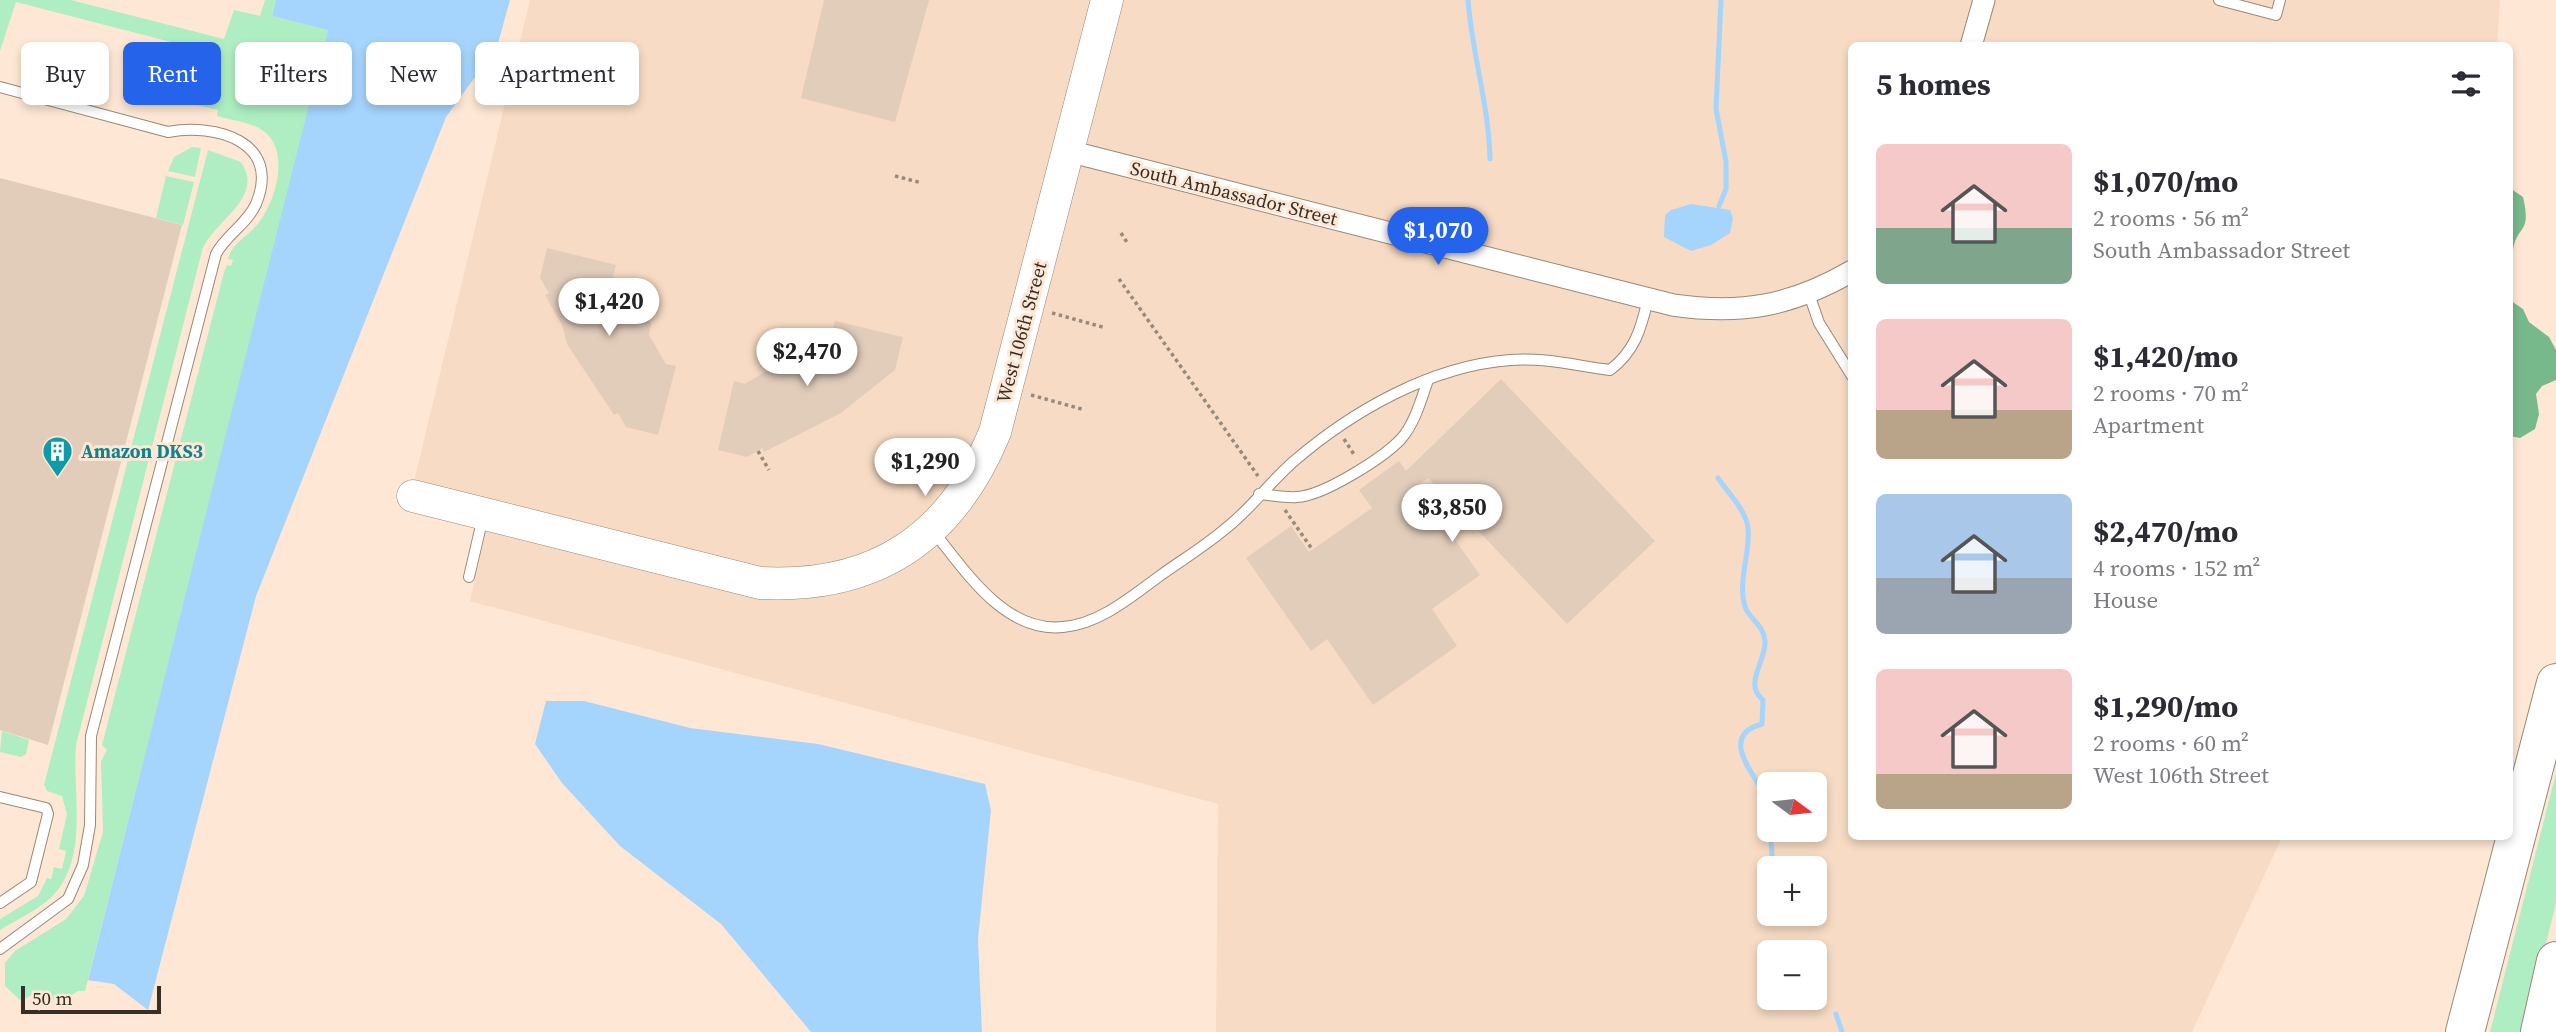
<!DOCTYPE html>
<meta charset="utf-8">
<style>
body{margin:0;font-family:"Source Serif 4",serif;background:#f2f2f3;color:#2b2b33;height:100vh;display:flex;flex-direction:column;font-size:26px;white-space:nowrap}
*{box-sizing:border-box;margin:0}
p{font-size:23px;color:#7c7c81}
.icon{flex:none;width:38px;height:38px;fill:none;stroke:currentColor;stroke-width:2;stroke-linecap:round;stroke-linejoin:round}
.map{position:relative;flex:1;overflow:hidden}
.drawer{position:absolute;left:1848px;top:42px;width:665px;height:798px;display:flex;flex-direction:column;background:#fff;border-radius:10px;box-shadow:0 4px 10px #0003}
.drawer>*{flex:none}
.banner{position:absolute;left:21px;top:42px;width:665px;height:63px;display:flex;gap:14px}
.needle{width:46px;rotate:105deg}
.fabs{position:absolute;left:1757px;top:772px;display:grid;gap:14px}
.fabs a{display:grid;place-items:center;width:70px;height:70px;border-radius:10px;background:#fff;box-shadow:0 4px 10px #0003;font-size:35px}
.scale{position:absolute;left:21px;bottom:18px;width:140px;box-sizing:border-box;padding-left:7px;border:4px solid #362e27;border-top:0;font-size:19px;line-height:24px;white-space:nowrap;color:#362e27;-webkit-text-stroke:5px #fee8d5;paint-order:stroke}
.price{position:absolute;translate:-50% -60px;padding:0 16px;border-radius:24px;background:#fff;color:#222;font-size:23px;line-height:46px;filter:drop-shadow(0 2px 4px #0008)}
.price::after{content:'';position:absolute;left:50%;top:42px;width:21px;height:16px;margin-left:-10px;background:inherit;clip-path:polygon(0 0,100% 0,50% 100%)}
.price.active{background:#2563eb;color:#fff}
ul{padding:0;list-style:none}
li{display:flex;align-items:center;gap:21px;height:175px;padding:0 28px}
li span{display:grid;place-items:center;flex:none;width:196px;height:140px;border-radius:10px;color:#555}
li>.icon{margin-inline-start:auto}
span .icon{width:84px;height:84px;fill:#fffc;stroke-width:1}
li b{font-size:30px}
h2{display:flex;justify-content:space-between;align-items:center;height:84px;padding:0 28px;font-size:30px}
.tag{padding:0 24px;border-radius:10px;background:#fff;box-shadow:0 4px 10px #0003;font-size:24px;line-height:63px}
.tag.active{background:#2563eb;color:#fff}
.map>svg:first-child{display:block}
</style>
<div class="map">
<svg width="2556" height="1032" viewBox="0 0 2556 1032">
<rect width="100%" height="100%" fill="#fee8d5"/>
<path fill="#f7dbc4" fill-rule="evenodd" d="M530 0H2500L2497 45 1852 46V836L2282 837 2192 1032H1216L1218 804 470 601 488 523 409 502ZM1769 784H1815V830H1769ZM1769 868H1815V914H1769ZM1769 952H1815V998H1769Z"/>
<path fill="#afeec2" d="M0 0H71L224 39 234 10 260 16 265 0H276L272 16 329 30 85 991H78L62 1002C41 998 42 988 21 1001L5 986V963L15 951 66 919 84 896 103 832 101 761 107 750 102 745 224 272 227 265 231 266 233 260 228 259C232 243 246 238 256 226 276 203 293 147 259 128 247 122 230 120 217 116L218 110 164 97 160 88 171 42 16 2 0 51Z
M192 147 201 148 195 177 168 171 174 157Z
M208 150 241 162C266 199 212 221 202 251L76 745C72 793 91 865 47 901 33 912 15 921 0 930V919L38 896 47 878 51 879 54 867 62 869 66 851 59 849 67 814 62 796 47 791 44 785Z
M166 176 194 182 183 225 156 218Z
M2 731 29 740 26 754 21 757 0 752Z
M2556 773V903L2524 1032H2490Z"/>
<path fill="#78b98c" d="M2510 188 2523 197C2532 235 2517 224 2513 250 2511 261 2515 271 2510 283Z
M2510 300 2523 309 2529 322 2549 337 2556 350V380L2542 386 2536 394 2539 414 2535 429 2520 438 2510 436Z"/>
<path fill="#a5d4fc" d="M276 0H510L497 47 446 117 256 596 148 1010 114 984 88 980 328 30 272 16Z
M1691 204 1730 210 1733 218 1730 233 1711 245 1691 251 1664 237 1665 215 1671 210Z
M546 701H584L690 728 818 744 985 784 991 810 978 939 982 1032H811L721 924 620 846 562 783 535 744Z"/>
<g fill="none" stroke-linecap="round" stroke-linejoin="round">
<path stroke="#a5d4fc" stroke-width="5" d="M1468 0C1472 54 1489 105 1490 159
M1719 206 1726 189V162L1716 109 1721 0
M1718 478C1728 493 1746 510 1748 528 1751 552 1736 586 1746 609 1752 621 1764 626 1765 641 1766 662 1743 684 1763 700L1762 724C1720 735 1751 771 1763 791 1768 799 1768 814 1769 823
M1770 830 1773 866
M1836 1014 1842 1032"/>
</g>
<path fill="#e2cdbb" d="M824 0H929L895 122 801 98Z
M0 178 182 225 48 745 0 730Z
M547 248 616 265 613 276 631 305 643 308 651 324 649 335 666 364 676 366 658 435 626 427 618 413 614 415 567 344 562 325 545 295 549 293 540 278Z
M835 321 903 337 895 370 841 413 764 452 762 448 747 457 718 450 734 381 745 384 774 366 778 354 793 345 804 348 833 330Z
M1501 379 1655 541 1567 624 1428 478 1417 486 1480 575 1432 609 1457 646 1373 705 1327 639 1311 651 1246 558 1291 526 1309 552 1372 508 1359 490 1399 461 1406 471Z"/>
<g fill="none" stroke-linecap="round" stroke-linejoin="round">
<defs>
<path id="lane" d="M2219 0 2276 15 2280 0
M0 87 168 132C215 123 282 141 256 204 247 224 226 235 216 254L91 736 90 825 83 865 68 899 0 949
M1809 294 1819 323 1852 376
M1259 494C1272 495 1285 498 1297 497 1323 496 1383 458 1401 439 1415 423 1421 400 1428 380
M933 531C965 570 1004 633 1063 627 1100 624 1132 596 1161 575 1182 560 1205 546 1225 529 1250 510 1269 483 1293 462 1352 411 1431 366 1510 360 1544 357 1577 366 1610 370 1635 351 1641 329 1648 299
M469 577 483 517
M0 797 46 808 48 814 31 882 0 903"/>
<path id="street" d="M1971 46 1984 0
M1068 151 1673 305C1742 315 1791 306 1852 271"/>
<path id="secondary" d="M413 496 760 583C875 589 951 539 995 432L1107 0"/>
<path id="highway" d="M2465 1032 2556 683
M2540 1032 2556 961"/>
</defs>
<use href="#lane" stroke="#9b8877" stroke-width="12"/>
<use href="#street" stroke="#9b8877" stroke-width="23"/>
<use href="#secondary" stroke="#9b8877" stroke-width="33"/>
<use href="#highway" stroke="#9b8877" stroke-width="40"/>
<path stroke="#98897d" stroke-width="3.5" stroke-dasharray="3.5 3.5" stroke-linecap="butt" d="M895 176 922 183
M1121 233 1128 244
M1119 279 1258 476
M1052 313 1106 328
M1031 395 1085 410
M1344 439 1355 456
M758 451 769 470
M1285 510 1312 549"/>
<use href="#lane" stroke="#fff" stroke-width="10"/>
<use href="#street" stroke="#fff" stroke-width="21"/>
<use href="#secondary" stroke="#fff" stroke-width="32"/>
<use href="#highway" stroke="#fff" stroke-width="38"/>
</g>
<defs>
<symbol id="building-pin" viewBox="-11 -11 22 30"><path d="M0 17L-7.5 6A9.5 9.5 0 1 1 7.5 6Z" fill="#0f9aa8" stroke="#fee8d5"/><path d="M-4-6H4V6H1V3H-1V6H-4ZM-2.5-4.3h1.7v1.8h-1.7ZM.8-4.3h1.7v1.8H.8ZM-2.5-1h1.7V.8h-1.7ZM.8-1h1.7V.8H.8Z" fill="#fff"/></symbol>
</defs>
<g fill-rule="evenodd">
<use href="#building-pin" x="40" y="434" width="35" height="47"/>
</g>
<g text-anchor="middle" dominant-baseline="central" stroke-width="6" stroke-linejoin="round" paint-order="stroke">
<g font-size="19" fill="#362e27" stroke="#fee8d5">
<text transform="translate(1234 193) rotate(14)">South Ambassador Street</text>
<text transform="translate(1021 332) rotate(-75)">West 106th Street</text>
</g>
<g font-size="19" font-weight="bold" fill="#0d838f" stroke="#fee8d5" text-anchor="start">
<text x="81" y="451">Amazon DKS3</text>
</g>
</g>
</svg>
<div class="fabs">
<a><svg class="needle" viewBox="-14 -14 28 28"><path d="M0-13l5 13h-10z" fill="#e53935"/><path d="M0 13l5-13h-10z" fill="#7c7c81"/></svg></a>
<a>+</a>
<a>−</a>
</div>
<div class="scale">50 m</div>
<b class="price active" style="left:1438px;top:267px">$1,070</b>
<b class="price" style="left:609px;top:338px">$1,420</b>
<b class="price" style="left:807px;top:388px">$2,470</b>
<b class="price" style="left:925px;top:498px">$1,290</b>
<b class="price" style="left:1452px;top:544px">$3,850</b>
<div class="banner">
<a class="tag">Buy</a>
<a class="tag active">Rent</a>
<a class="tag">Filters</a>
<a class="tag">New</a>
<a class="tag">Apartment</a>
</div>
<section class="drawer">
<h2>5 homes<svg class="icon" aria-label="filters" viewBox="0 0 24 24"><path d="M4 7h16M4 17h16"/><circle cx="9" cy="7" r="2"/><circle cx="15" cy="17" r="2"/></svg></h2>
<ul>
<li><span style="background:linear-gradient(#f6c9c9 60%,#7fa58c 0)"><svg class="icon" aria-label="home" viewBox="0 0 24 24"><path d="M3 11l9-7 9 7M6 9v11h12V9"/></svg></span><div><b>$1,070/mo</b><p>2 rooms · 56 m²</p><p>South Ambassador Street</p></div></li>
<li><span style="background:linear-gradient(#f6c9c9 65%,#b9a48a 0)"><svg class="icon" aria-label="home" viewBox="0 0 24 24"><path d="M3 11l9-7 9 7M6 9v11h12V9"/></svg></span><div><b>$1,420/mo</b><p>2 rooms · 70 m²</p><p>Apartment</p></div></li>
<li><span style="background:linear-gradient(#a9c7e8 60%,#9aa5b1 0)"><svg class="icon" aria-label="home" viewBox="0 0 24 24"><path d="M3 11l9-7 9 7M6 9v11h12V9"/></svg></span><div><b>$2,470/mo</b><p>4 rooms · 152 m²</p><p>House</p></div></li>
<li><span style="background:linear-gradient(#f6c9c9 75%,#b9a48a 0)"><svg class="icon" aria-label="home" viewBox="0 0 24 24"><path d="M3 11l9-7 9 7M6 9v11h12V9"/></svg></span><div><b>$1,290/mo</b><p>2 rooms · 60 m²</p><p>West 106th Street</p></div></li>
</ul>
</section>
</div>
